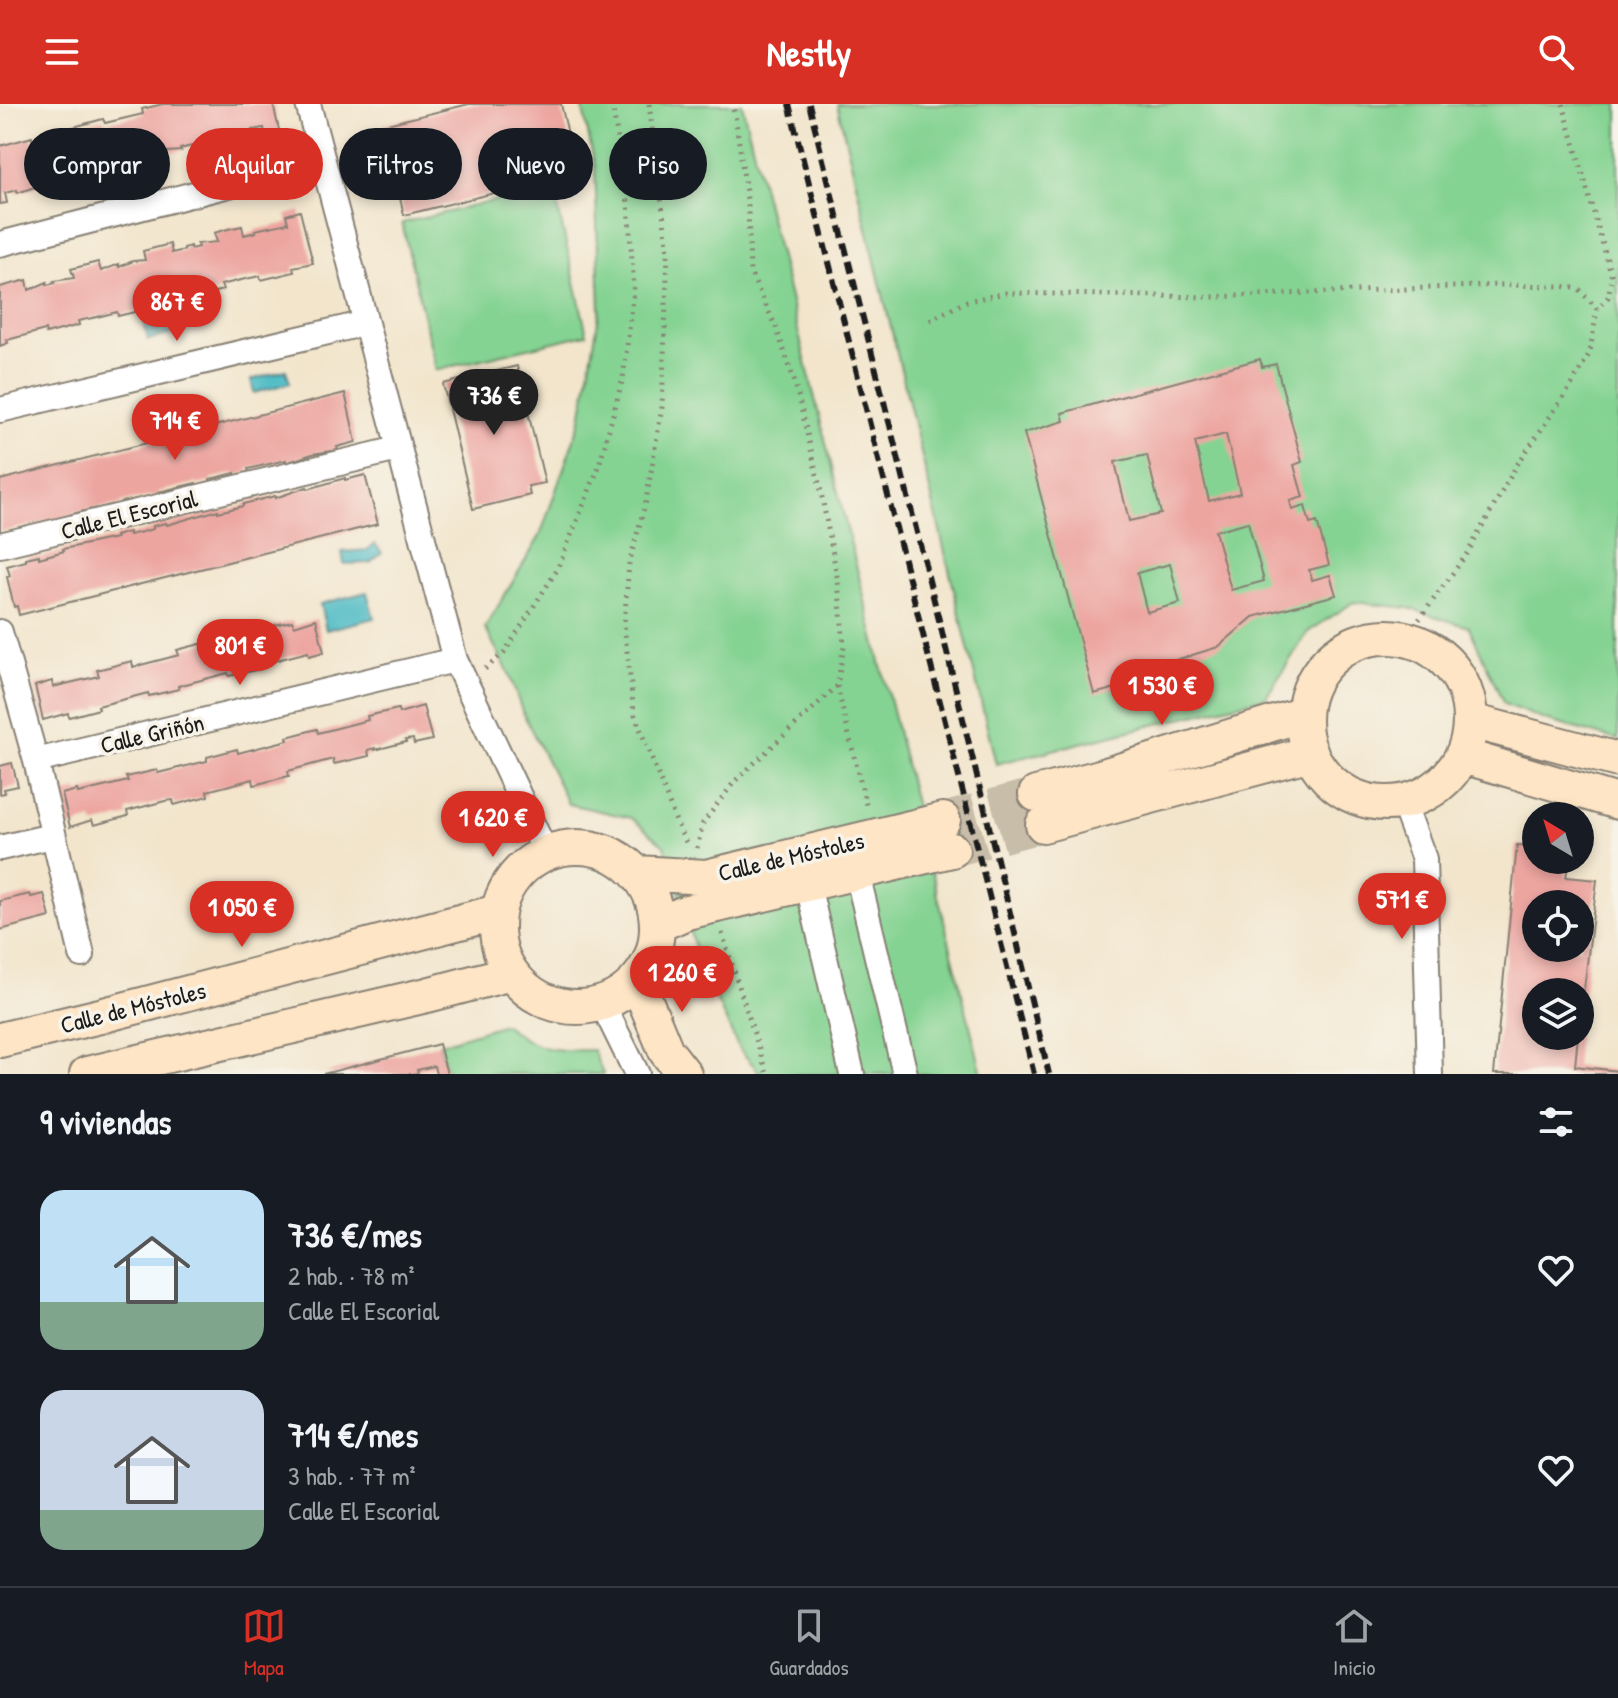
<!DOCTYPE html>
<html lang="es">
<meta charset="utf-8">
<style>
body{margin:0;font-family:"Patrick Hand",sans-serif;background:#20242c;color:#f1f3f6;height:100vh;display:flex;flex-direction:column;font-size:30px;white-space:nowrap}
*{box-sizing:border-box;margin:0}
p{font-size:26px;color:#9ea1a6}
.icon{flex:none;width:44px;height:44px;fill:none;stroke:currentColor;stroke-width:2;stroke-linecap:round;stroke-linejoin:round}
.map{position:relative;height:970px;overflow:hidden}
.sheet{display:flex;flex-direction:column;background:#171b24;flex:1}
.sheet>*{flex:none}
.top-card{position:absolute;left:24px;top:24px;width:800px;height:72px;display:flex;gap:16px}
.needle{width:52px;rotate:322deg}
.controls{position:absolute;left:1522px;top:698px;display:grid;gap:16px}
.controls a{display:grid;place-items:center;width:72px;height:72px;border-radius:50%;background:#171b24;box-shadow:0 4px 12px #0003;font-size:40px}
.price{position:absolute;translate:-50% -68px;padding:0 18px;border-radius:28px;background:#d93025;color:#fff;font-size:26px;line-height:52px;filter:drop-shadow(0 2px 4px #0008)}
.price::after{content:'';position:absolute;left:50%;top:48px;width:24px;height:18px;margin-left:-12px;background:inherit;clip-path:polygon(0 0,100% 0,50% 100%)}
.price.selected{background:#222;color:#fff}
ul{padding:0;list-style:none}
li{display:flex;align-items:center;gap:24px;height:200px;padding:0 40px}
li span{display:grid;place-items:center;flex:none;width:224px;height:160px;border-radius:24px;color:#555}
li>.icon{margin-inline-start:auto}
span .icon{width:96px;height:96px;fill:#fffc;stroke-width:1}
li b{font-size:34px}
h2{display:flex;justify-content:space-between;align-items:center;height:96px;padding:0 40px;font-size:34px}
.tag{padding:0 28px;border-radius:36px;background:#171b24;box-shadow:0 4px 12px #0003;font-size:28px;line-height:72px}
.tag.selected{background:#d93025;color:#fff}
header{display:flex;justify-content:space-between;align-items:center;height:104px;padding:0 40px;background:#d93025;color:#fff;font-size:36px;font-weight:700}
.tab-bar{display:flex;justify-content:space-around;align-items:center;height:112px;border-top:2px solid #363941;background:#171b24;font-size:22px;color:#9ea1a6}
.tab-bar a{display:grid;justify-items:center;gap:4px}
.tab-bar .selected{color:#d93025}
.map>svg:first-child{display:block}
</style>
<header><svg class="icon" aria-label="menu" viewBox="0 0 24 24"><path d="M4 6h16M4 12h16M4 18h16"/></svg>Nestly<svg class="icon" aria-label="search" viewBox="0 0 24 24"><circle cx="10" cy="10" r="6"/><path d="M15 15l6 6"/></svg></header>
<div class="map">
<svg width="1618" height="970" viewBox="0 0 1618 970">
<rect width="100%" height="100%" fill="#f7f3e8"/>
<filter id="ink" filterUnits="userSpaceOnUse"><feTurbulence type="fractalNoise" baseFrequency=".0125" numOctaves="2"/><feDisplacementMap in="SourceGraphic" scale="16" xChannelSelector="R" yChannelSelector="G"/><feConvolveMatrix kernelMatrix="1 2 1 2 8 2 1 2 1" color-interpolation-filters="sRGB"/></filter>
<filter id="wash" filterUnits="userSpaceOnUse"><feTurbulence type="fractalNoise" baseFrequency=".006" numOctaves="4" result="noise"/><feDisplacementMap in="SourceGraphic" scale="32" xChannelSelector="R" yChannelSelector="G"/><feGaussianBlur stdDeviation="1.8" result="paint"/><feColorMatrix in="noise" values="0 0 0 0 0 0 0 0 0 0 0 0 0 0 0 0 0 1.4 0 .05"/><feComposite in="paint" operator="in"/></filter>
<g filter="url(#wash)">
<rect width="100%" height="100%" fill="#f2e5cc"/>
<path fill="#84d392" stroke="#507857" stroke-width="2" d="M582 0H742L982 970H761L739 945 699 858 665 742 631 714 568 700 522 607 508 567 485 524 540 432 581 315 600 205 595 63Z
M837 0H1618V636L1545 616 1504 600 1469 523 1408 504 1354 498 1308 528 1266 593 996 660Z
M553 83 587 230 436 266 402 119Z
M504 920C536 947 552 947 593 946L603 970H447L439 940Z"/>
<path fill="#4dbbc5" stroke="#346c70" stroke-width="2" d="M168 209 173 230 148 236 144 219 162 215V210Z
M286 266 290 279 254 289 251 276Z
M375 440 382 449 370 459 344 460 342 448 367 446Z
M367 488 374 514 326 526 320 500Z"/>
<g id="blocks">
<path fill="#eda5a0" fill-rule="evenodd" d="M163 0H273L280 30 266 33 264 24 252 26 253 29 238 30 239 33 220 35 222 44 195 51 192 42 180 45 181 47 167 48V51L148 53 150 62 123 69 120 59 109 63 110 65 95 67 96 69 77 71 79 80 65 84 51 87 49 78 17 89V86L5 89 7 99 0 100V42L32 33 33 38 72 28 70 24 103 15 105 19 143 10 142 5Z
M469 0H561L577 69 404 111 383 21Z
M300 107 313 159 293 163 294 168 261 176 260 172 241 176 221 181 223 186 190 194 188 190 150 199 151 204 118 212 117 208 97 213 78 217 79 221 46 230 45 226 7 236 8 239 0 242V183L27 176 29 186 47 178V181L55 179 54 177 74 174 71 165 98 158 101 167 119 160V163L133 157 145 156 143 147 170 140 172 149 184 146V144L190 142 191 145 198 143 197 140 217 138 214 129 228 125 242 122 244 131 256 128 255 126 288 119 286 111Z
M1260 255 1262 263 1276 260 1302 358 1294 361 1303 393 1290 397 1292 406 1305 402 1310 420 1317 418 1329 461 1309 466 1312 476 1330 471 1336 491 1253 513 1218 543 1176 556 1178 567 1094 590 1024 329 1064 317 1062 309ZM1226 330 1240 389 1209 397 1195 338ZM1147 351 1161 410 1129 417 1115 358ZM1248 418 1264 477 1231 486 1215 427ZM1170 460 1180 499 1147 508 1137 469Z
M517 262 545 379 528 382 530 391 473 405 443 280Z
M345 289 356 338 337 343 338 346 312 350 286 359V356L248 365 249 368 235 372V369L210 375 211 378 197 381 196 379 158 388 159 391 121 398 122 400 88 406 69 411V413L0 428V376Z
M365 371 378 420 19 511 17 502 14 503 7 473 10 472 7 462 26 457V454L39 451V454L64 447 63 445 116 434 115 432 129 428V431L142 428 153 425V422L166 419 167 421 218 406V408L231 405 243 402V400L275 392V394L307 383 308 385 345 374V376Z
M316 515 324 548 309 552 308 548 258 561 260 565 229 572 228 569 178 582 179 585 149 592 148 589 98 602 99 605 69 613 68 609 43 616 35 582 52 577 53 583 61 581 99 572 97 566 132 557 133 563 179 551 177 546 212 537 213 543 259 531 258 525 292 517 294 522Z
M423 602 432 636 414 640 413 635 405 636 406 638 375 646V644L368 646 369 652 334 660 333 655 288 667 289 672 254 681 253 675 207 687 208 692 174 701 173 696 165 697 127 707 128 712 94 721 92 716 70 723 62 690 77 686 78 689 128 677 126 673 157 666 158 669 207 657V653L237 645 238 649 288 636 287 633 317 625 318 629 368 616 367 612 398 605 399 609Z
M12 659 18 682 4 685 5 689 0 690V662Z
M1517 741 1536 742V756H1569L1566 773 1597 776 1582 902 1580 888H1536V932H1578L1575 962 1618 967V970H1494ZM1536 800H1580V844H1536Z
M30 790 31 793 44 790 50 813 0 826V797Z
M439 940 447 970H436L434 962 417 966 418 970H323Z"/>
</g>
</g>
<g filter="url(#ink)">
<use href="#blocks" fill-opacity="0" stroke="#878074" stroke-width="2"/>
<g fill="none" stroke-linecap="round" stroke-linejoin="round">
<path stroke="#c7bda9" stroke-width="34" stroke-dasharray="34 17" stroke-linecap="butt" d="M943 716 1036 690
M952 746 1043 721"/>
<defs>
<path id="street" d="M308 0 455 556 546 749
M0 140 322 57
M0 306 366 219
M0 441 398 345
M0 528 36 657 82 851
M36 657 455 556
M1403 698 1424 755 1430 970
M0 744 52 732
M857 769 905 970
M808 781 852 970
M602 899 637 970"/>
<path id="secondary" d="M1304 616a83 83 0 1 1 166 0a83 83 0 1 1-166 0Z
M1471 617 1618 656
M1463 652 1618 698
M1036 690 1100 673 1304 610
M1043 721 1311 649
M497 823a80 80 0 1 1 160 0a80 80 0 1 1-160 0Z
M637 769 706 773 943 716
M657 821 687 808 952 746
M637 877 666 947 684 970
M0 936 100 912 498 808
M87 970 427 891 511 869"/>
</defs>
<use href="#street" stroke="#878074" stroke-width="28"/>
<use href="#secondary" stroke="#878074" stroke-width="38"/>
<path stroke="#878074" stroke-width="5" stroke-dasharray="2 6" stroke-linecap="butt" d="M649 0 668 148 662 303 646 397 629 460 624 520 634 609 679 725 688 742
M930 216 967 197 1006 189 1211 193 1501 181 1562 182 1579 185 1597 205
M1405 535 1468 448 1517 361 1573 279 1590 248 1597 205 1608 193 1612 173 1563 0
M485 565 504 549 557 466 598 365 623 274 634 186 628 98 612 0
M837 582 867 705
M697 744 703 719 735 677 837 582 844 542 838 477 820 383 795 279 776 223 750 168 748 102 735 11 732 0
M722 829 767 970"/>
<use href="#street" stroke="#fff" stroke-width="24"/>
<use href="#secondary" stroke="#fee5c5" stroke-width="34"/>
<path stroke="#1c1c1c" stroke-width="6" stroke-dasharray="12 6" stroke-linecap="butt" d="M789 0 1034 970
M809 0 941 524 1049 970"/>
</g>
</g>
<g text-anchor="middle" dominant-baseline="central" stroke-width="7" stroke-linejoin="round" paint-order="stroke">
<g font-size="24" fill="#1c1c1c" stroke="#f7f3e8">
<text transform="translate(129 410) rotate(-14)">Calle El Escorial</text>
<text transform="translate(152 629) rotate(-13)">Calle Griñón</text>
<text transform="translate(791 752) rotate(-13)">Calle de Móstoles</text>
<text transform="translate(133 903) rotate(-14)">Calle de Móstoles</text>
</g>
</g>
</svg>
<div class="controls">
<a><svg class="needle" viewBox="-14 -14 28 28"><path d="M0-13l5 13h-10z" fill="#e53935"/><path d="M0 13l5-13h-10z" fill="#9ea1a6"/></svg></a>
<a><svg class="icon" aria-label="locate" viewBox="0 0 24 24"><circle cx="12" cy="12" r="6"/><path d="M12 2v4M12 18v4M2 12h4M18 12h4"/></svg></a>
<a><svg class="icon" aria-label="layers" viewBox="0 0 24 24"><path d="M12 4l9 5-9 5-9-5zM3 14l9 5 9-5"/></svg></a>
</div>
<b class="price" style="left:177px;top:239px">867 €</b>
<b class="price selected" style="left:494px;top:333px">736 €</b>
<b class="price" style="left:175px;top:358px">714 €</b>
<b class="price" style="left:240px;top:583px">801 €</b>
<b class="price" style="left:1162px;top:623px">1 530 €</b>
<b class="price" style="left:493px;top:755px">1 620 €</b>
<b class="price" style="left:1402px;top:837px">571 €</b>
<b class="price" style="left:242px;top:845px">1 050 €</b>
<b class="price" style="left:682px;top:910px">1 260 €</b>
<div class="top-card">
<a class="tag">Comprar</a>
<a class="tag selected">Alquilar</a>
<a class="tag">Filtros</a>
<a class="tag">Nuevo</a>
<a class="tag">Piso</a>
</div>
</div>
<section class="sheet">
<h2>9 viviendas<svg class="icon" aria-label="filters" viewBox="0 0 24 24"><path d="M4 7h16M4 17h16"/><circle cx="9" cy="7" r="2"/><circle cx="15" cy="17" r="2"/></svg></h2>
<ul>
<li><span style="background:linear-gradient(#bfe0f5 70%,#7fa58c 0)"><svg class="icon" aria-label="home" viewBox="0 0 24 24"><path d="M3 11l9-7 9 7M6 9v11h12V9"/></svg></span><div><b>736 €/mes</b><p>2 hab. · 78 m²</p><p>Calle El Escorial</p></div><svg class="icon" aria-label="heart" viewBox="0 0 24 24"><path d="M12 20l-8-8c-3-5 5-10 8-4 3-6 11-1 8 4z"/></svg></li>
<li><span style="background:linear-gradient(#c9d6e8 75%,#7fa58c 0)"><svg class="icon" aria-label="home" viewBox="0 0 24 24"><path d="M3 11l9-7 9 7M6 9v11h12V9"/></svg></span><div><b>714 €/mes</b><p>3 hab. · 77 m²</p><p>Calle El Escorial</p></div><svg class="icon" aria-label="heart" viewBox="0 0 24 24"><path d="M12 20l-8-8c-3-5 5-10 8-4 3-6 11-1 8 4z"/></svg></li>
</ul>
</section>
<nav class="tab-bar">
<a class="selected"><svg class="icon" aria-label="map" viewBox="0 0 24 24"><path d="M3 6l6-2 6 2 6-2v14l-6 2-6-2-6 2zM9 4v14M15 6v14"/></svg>Mapa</a>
<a><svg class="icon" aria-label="saved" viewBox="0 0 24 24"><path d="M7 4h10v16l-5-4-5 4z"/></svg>Guardados</a>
<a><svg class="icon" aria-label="home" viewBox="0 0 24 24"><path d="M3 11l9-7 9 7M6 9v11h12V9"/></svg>Inicio</a>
</nav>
